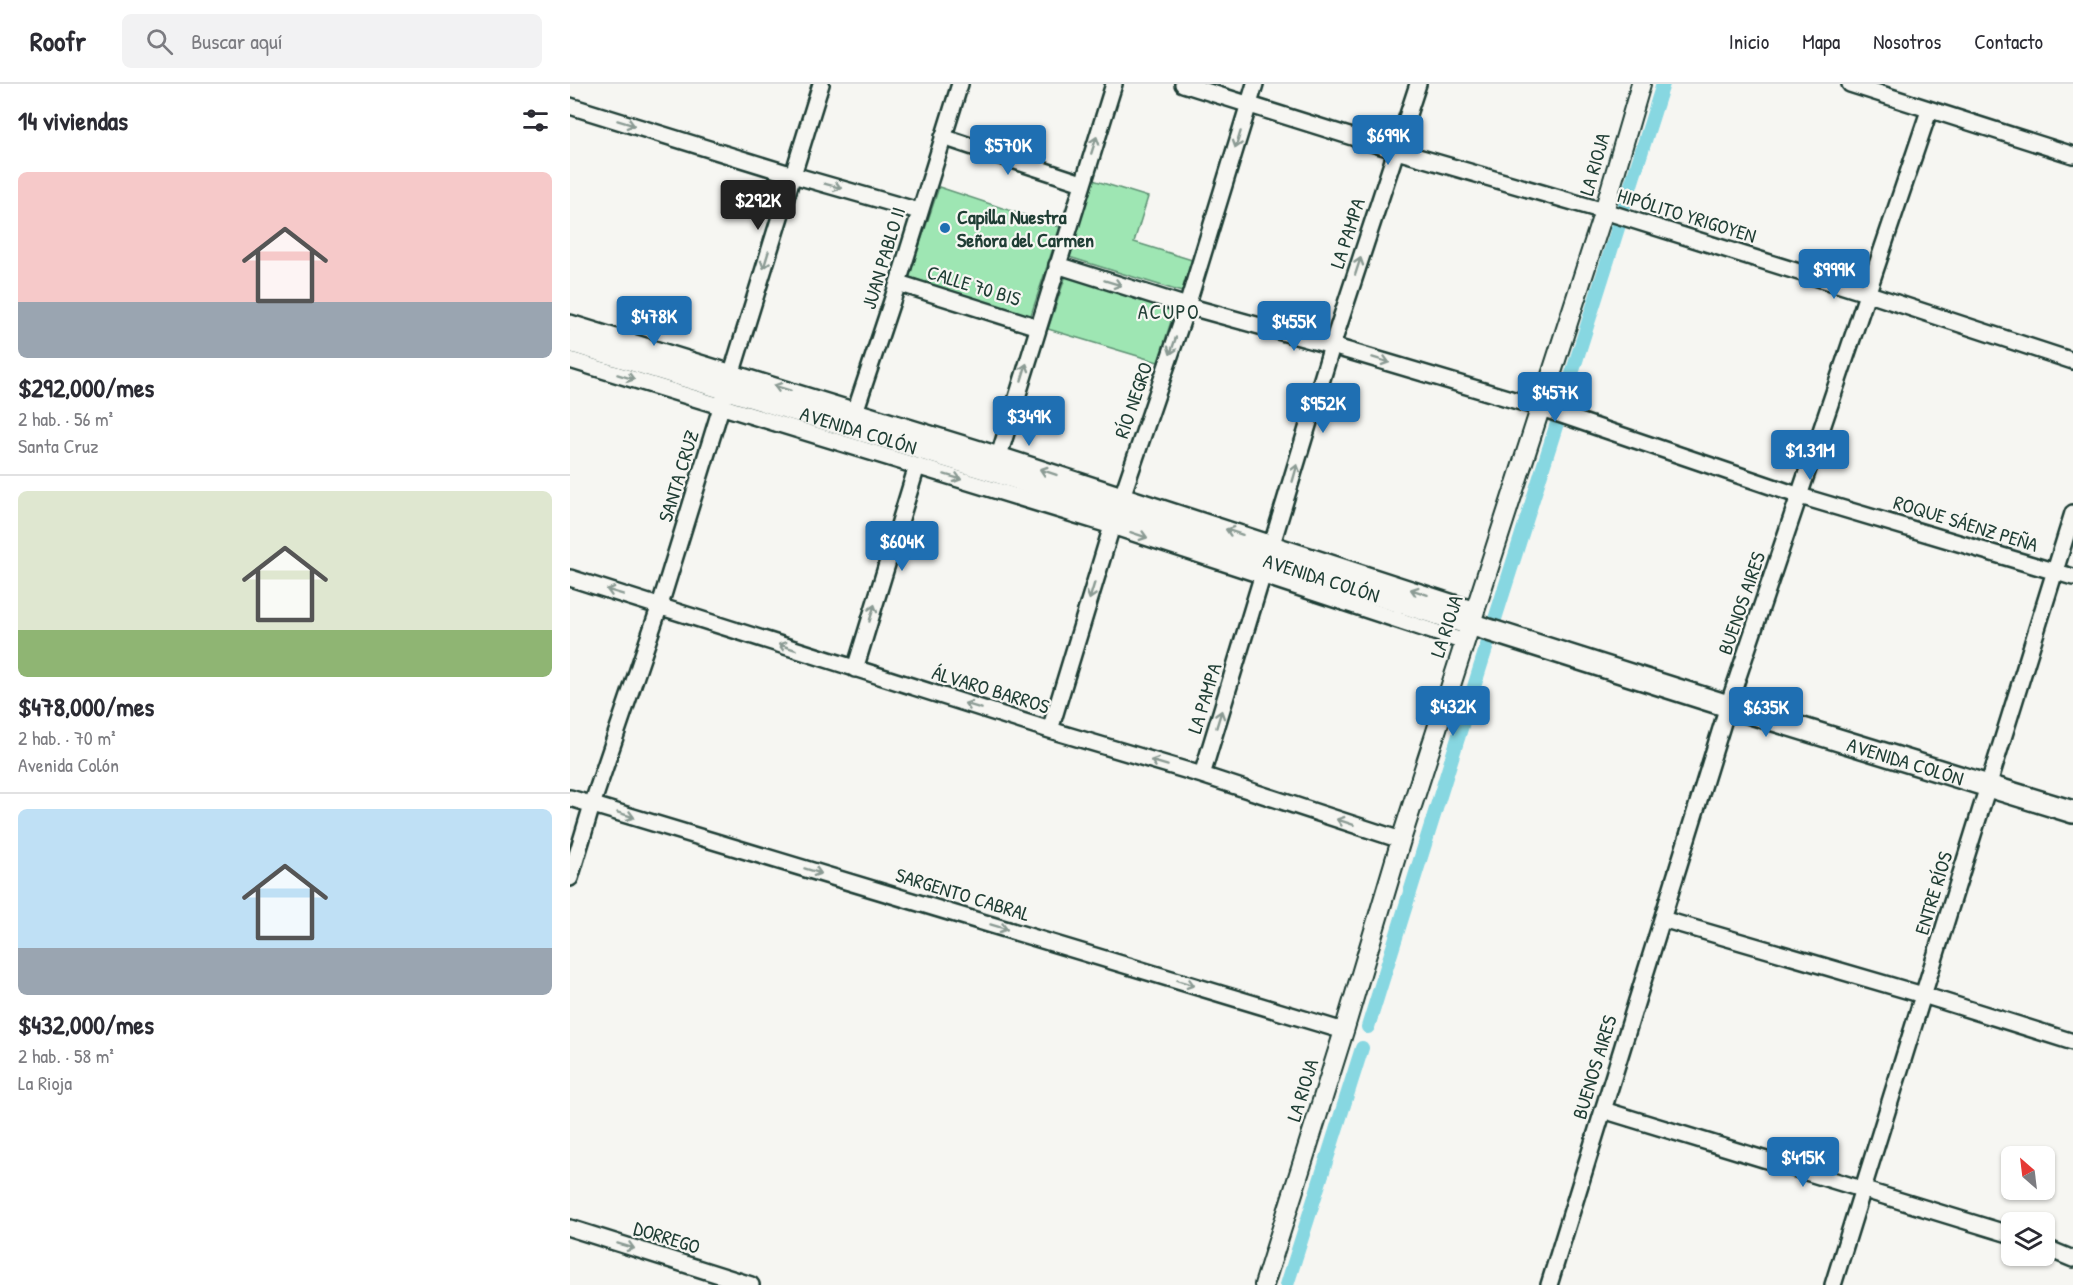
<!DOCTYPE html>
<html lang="es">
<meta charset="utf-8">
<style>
body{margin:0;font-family:"Patrick Hand",sans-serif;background:#f2f2f3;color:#2b2b33;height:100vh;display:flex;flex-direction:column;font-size:22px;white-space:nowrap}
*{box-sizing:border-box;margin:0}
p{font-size:20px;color:#7c7c81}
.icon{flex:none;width:33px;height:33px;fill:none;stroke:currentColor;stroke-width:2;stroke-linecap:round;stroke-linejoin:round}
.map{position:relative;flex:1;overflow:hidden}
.panel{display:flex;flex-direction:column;background:#fff;width:570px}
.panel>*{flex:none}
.needle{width:39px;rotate:332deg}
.buttons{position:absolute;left:1431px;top:1062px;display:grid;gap:12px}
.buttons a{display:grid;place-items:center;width:54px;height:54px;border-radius:9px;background:#fff;box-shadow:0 2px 4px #0004;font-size:30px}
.price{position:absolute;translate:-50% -51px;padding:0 14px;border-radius:6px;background:#1f6fb2;color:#fff;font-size:20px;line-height:39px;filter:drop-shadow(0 2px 3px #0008)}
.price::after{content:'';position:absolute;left:50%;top:36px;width:18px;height:14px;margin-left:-9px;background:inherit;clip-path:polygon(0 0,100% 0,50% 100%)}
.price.selected{background:#222;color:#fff}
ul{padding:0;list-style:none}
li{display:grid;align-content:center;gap:12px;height:318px;padding:0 18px}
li+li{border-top:2px solid #e1e1e2}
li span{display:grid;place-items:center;height:186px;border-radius:9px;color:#555}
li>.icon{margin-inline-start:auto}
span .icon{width:108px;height:108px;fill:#fffc;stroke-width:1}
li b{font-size:26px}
h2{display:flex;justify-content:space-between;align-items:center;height:72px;padding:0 18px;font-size:26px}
header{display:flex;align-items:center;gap:36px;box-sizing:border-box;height:84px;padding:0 30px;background:#fff;border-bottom:2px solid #e1e1e2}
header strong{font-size:28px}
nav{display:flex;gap:33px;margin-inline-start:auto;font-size:21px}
.search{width:420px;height:54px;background:#f2f2f3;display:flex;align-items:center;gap:15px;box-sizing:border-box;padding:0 21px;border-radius:9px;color:#7c7c81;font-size:22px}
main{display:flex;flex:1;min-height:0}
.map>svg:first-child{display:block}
</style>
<header>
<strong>Roofr</strong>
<div class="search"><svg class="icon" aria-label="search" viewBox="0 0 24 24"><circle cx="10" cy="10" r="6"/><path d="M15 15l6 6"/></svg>Buscar aquí</div>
<nav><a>Inicio</a><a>Mapa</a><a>Nosotros</a><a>Contacto</a></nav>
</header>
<main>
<section class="panel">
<h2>14 viviendas<svg class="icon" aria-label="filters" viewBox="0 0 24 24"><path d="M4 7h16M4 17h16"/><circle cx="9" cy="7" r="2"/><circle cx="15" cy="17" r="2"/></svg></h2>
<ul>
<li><span style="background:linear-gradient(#f6c9c9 70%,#9aa5b1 0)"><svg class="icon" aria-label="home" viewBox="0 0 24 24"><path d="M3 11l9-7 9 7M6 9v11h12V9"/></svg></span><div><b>$292,000/mes</b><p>2 hab. · 56 m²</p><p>Santa Cruz</p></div></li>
<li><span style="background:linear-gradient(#dfe7d0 75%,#8fb573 0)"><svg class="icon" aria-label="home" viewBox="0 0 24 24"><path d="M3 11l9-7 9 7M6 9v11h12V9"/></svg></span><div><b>$478,000/mes</b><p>2 hab. · 70 m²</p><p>Avenida Colón</p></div></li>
<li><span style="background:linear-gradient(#bfe0f5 75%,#9aa5b1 0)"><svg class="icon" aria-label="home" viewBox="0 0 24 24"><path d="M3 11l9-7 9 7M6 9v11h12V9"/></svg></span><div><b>$432,000/mes</b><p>2 hab. · 58 m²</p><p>La Rioja</p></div></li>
</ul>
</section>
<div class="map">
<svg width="1503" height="1201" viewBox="0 0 1503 1201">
<rect width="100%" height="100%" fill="#f6f6f2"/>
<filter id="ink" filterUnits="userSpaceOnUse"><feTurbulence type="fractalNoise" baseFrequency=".0167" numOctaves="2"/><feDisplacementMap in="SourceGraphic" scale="12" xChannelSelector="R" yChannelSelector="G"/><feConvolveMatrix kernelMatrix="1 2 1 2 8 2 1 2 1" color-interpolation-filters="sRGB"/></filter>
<g filter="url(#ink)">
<path fill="#9ee6b3" stroke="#5e9274" stroke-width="1.5" d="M523 96 578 113 564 158 622 176 612 208 499 173Z
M369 103 490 143 460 234 339 193Z
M496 191 605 225 588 278 478 245Z"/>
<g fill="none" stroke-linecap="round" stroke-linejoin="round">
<path stroke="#87d7e1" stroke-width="14" d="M1055 120 1093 0
M994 315 1049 141
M925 535 988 336
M798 943 918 558
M717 1201 792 964"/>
<defs>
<path id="minor" d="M613 0 827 67 1034 127 1296 209 1503 277
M1280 0 1503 71
M0 22 223 91 349 127
M373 53 512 99
M487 181 617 222 762 262 971 324 1230 412 1503 493
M328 199 468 243
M0 239 429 371 905 526
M0 276 542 442 895 558
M283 334 328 199 390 0
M427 378 544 0
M0 494 480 646 632 691 831 756
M285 585 347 382
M480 646 542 442 617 222 685 0
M632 691 762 262 848 0
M0 714 774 947
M0 794 22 721 90 521 251 0
M1092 835 1353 911 1503 958
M1033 1026 1442 1151
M0 1144 181 1201
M1474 1163 1503 1175
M979 1201 1158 622 1359 27
M1263 1201 1503 429"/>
<path id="tertiary" d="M694 1201 774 947 831 756 1034 127 1071 0"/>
<g id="secondary">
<path id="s1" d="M0 257 424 387 698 476 1158 622 1503 728"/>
</g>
</defs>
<use href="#minor" stroke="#1f3d34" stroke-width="20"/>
<use href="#tertiary" stroke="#1f3d34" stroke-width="22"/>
<use href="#secondary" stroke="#1f3d34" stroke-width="26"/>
<use href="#minor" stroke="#f6f6f2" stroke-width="15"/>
<use href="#tertiary" stroke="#f6f6f2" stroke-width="18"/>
<use href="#secondary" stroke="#f6f6f2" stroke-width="21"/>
</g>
<defs><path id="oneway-shaft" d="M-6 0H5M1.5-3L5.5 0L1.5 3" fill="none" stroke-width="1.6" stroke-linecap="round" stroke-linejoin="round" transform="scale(1.5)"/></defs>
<g stroke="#8a9a93">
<use href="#oneway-shaft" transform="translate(56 39) rotate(17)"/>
<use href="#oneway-shaft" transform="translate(668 56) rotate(107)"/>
<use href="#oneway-shaft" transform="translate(524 61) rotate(-72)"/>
<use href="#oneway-shaft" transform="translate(263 102) rotate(15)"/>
<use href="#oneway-shaft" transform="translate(196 176) rotate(107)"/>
<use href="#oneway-shaft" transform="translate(788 182) rotate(-72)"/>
<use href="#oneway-shaft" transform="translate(543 199) rotate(17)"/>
<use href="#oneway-shaft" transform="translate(603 262) rotate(109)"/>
<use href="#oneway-shaft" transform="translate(811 276) rotate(17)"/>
<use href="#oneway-shaft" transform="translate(454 288) rotate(-73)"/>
<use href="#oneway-shaft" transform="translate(56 293) rotate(17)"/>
<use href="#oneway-shaft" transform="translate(212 304) rotate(-163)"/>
<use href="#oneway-shaft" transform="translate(478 388) rotate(-161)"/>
<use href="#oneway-shaft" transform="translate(725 389) rotate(-74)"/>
<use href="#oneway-shaft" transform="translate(383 393) rotate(17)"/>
<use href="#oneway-shaft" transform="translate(664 448) rotate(-162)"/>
<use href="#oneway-shaft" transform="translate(569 451) rotate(18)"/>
<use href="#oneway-shaft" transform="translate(522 507) rotate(107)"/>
<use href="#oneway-shaft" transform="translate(45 508) rotate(-163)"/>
<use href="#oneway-shaft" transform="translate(849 508) rotate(-162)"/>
<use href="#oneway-shaft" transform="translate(302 529) rotate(-73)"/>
<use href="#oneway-shaft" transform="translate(217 563) rotate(-162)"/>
<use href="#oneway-shaft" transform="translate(403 622) rotate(-163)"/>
<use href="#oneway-shaft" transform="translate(649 635) rotate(-73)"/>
<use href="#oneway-shaft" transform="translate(589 679) rotate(-163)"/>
<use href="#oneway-shaft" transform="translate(56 731) rotate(17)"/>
<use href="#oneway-shaft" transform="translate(775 738) rotate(-162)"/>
<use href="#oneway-shaft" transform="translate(243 787) rotate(17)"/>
<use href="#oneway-shaft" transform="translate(429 843) rotate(17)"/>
<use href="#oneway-shaft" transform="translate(616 899) rotate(17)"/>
<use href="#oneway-shaft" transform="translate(56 1162) rotate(17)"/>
</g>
</g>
<circle fill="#1f6fb2" stroke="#f6f6f2" stroke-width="2" cx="375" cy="144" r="6"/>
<g text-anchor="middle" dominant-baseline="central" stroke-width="4.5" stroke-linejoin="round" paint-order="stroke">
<g font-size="20" fill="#1f3d34" stroke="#f6f6f2">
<text transform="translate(1024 80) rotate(-74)">LA RIOJA</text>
<text transform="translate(1117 131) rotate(17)">HIPÓLITO YRIGOYEN</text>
<text transform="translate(777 149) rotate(-72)">LA PAMPA</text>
<text transform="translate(313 174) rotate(-73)">JUAN PABLO II</text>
<text transform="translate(404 201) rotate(17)">CALLE 70 BIS</text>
<text transform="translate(563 316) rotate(-71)">RÍO NEGRO</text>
<text stroke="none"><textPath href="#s1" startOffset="302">AVENIDA COLÓN</textPath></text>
<text transform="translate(108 392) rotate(-73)">SANTA CRUZ</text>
<text transform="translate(1396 439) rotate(17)">ROQUE SÁENZ PEÑA</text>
<text stroke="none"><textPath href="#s1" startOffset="788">AVENIDA COLÓN</textPath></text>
<text transform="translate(1171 519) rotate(-71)">BUENOS AIRES</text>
<text transform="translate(876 542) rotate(-72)">LA RIOJA</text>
<text transform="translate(421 605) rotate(17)">ÁLVARO BARROS</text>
<text transform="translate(634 614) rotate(-73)">LA PAMPA</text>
<text stroke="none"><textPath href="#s1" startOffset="1400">AVENIDA COLÓN</textPath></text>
<text transform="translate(1363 809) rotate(-73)">ENTRE RÍOS</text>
<text transform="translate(393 810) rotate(17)">SARGENTO CABRAL</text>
<text transform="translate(1024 983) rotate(-73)">BUENOS AIRES</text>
<text transform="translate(732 1006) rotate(-73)">LA RIOJA</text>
<text transform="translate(97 1153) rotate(17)">DORREGO</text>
</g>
<g font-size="20" font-weight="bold" fill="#1f3d34" stroke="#f6f6f2" text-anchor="start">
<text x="387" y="132">Capilla Nuestra<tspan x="387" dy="23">Señora del Carmen</tspan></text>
</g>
<g font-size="21" letter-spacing="1.5" fill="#1f3d34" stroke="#f6f6f2">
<text x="599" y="227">ACUPO</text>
</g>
</g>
</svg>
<div class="buttons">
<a><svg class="needle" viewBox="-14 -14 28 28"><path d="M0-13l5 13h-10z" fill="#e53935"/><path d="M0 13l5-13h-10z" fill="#7c7c81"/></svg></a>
<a><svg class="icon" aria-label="layers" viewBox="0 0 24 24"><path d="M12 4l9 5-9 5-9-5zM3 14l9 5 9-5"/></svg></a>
</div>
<b class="price" style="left:818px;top:82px">$699K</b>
<b class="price" style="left:438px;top:92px">$570K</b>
<b class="price selected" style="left:188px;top:147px">$292K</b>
<b class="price" style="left:1264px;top:216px">$999K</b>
<b class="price" style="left:84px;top:263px">$478K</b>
<b class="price" style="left:724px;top:268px">$455K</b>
<b class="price" style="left:985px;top:339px">$457K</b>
<b class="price" style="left:753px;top:350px">$952K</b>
<b class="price" style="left:459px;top:363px">$349K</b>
<b class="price" style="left:1240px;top:397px">$1.31M</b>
<b class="price" style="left:332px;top:488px">$604K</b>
<b class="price" style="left:883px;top:653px">$432K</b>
<b class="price" style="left:1196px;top:654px">$635K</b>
<b class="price" style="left:1233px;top:1104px">$415K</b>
</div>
</main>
